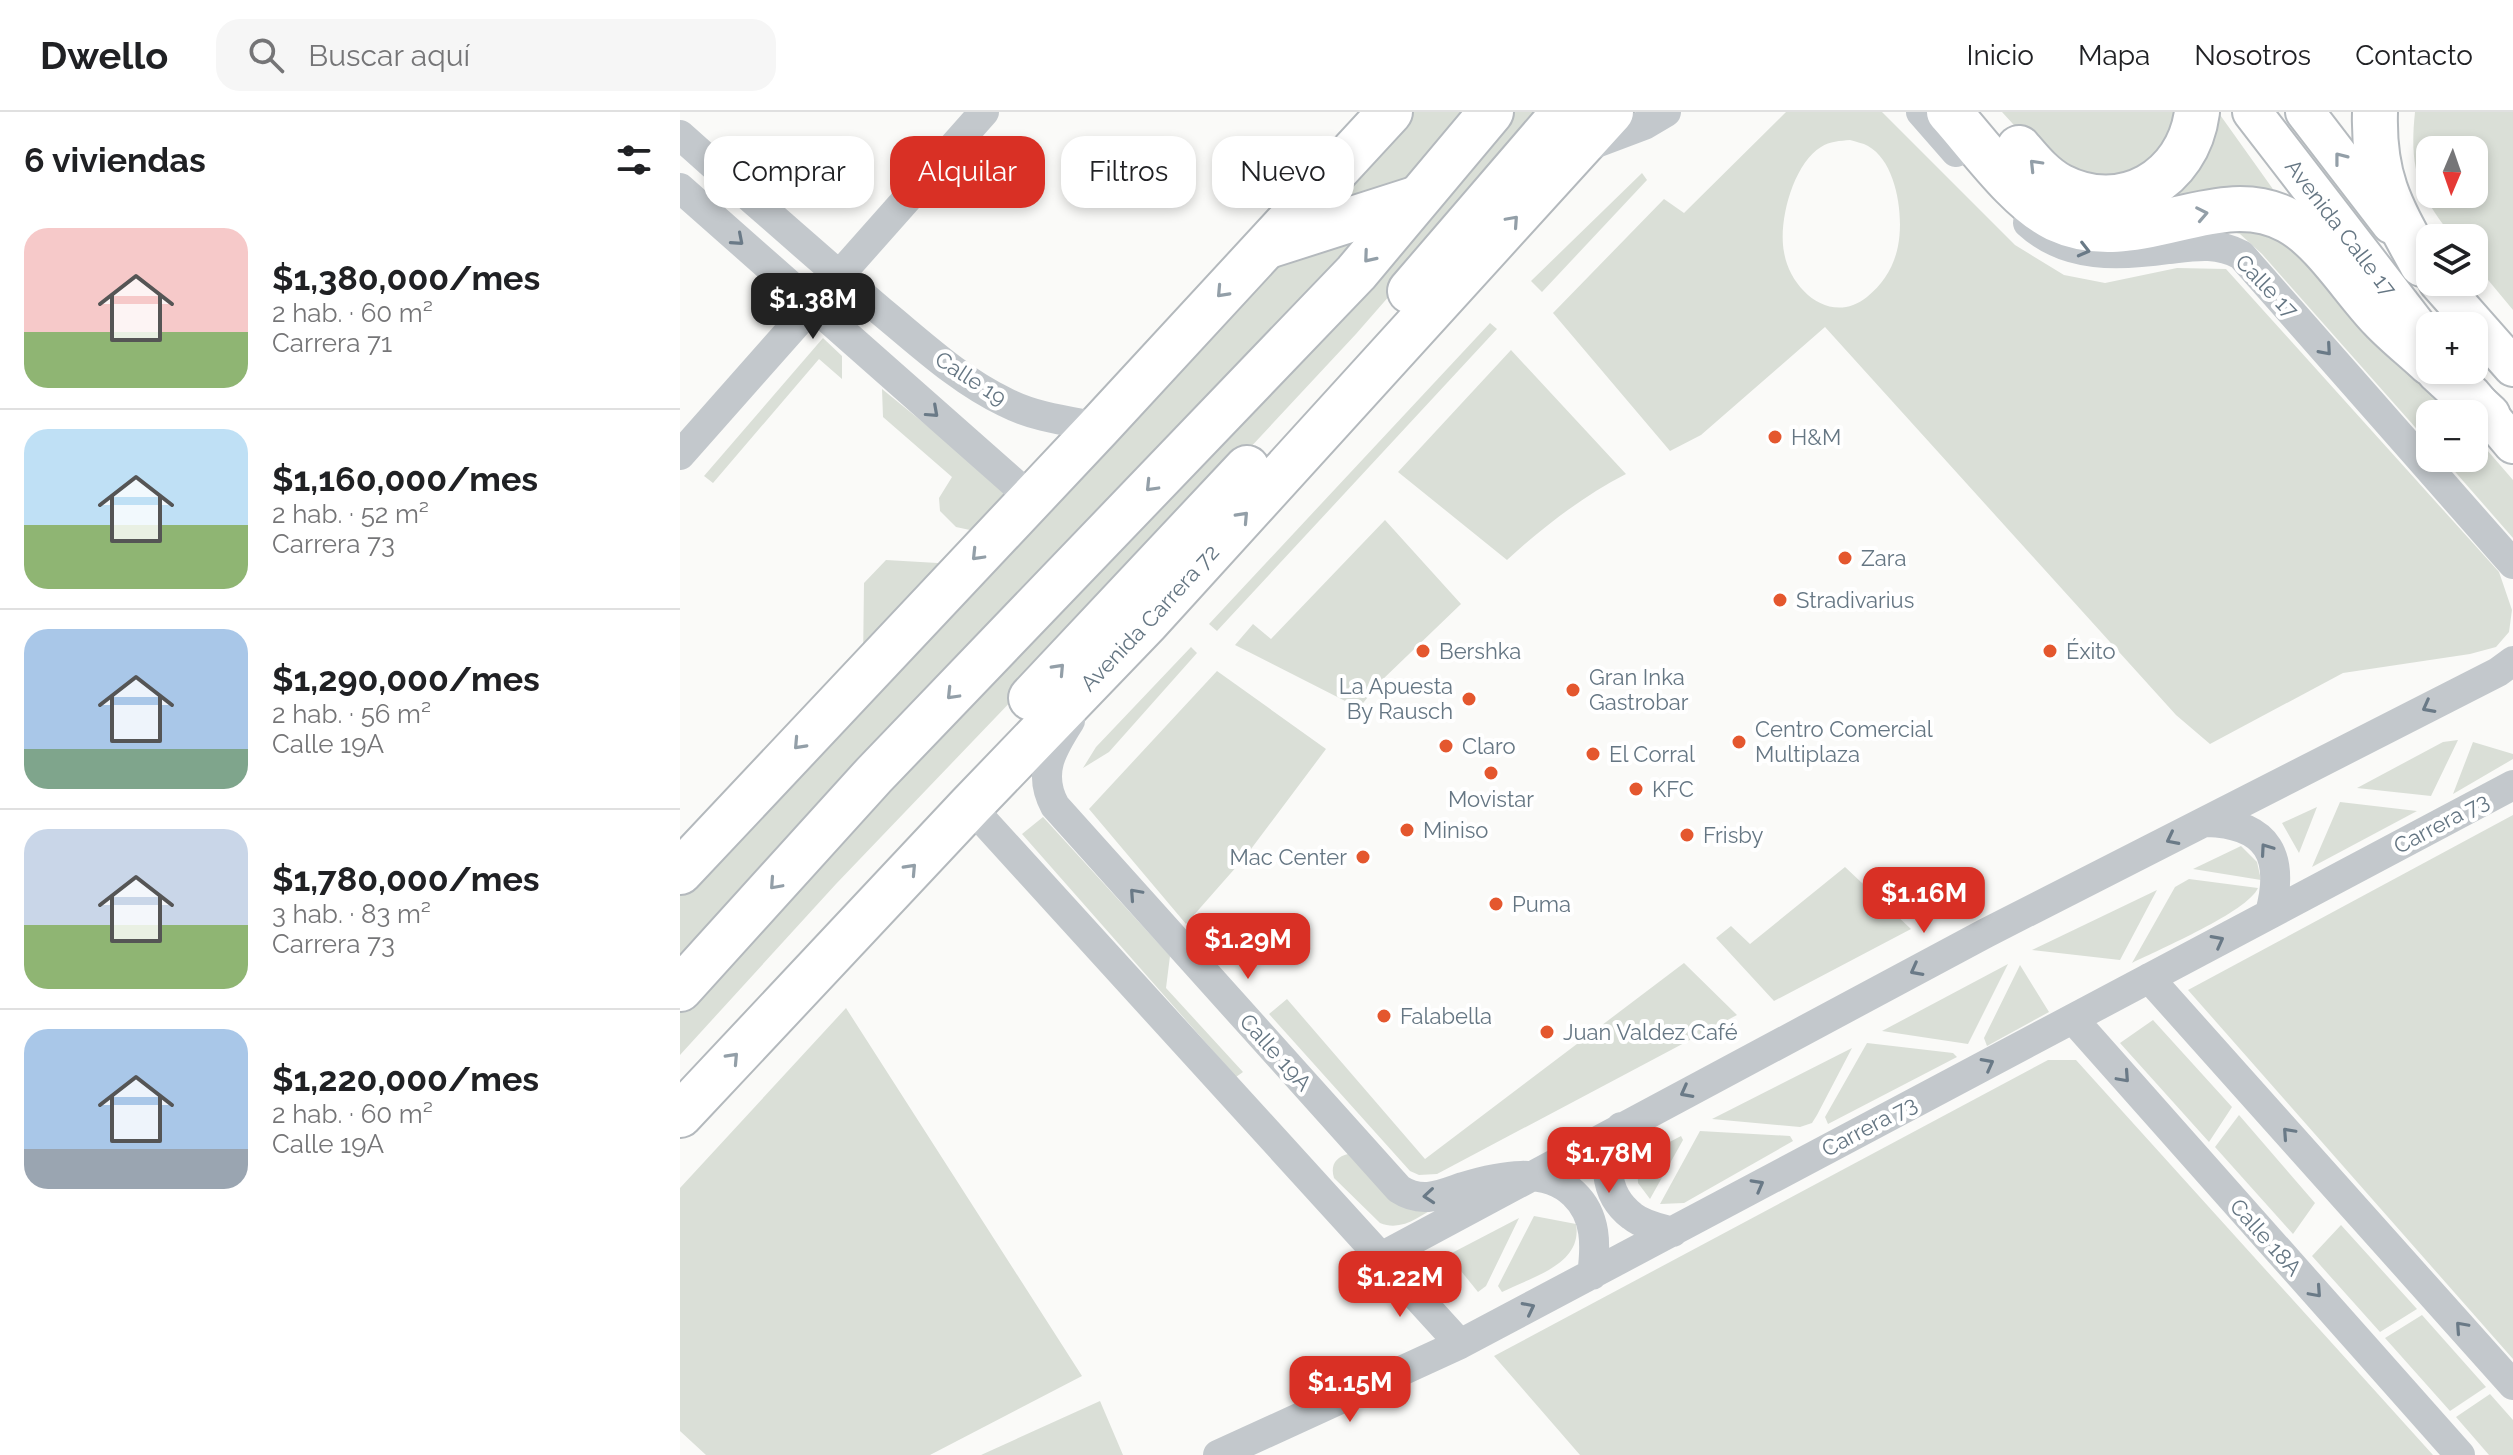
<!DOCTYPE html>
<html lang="es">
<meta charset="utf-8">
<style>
body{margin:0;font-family:Raleway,sans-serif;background:#f6f6f6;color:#202124;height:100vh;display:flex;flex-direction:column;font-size:30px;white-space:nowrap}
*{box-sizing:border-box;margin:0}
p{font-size:26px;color:#757577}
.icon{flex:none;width:44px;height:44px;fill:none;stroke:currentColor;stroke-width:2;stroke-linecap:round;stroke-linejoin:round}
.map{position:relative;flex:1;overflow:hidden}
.drawer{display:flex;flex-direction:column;background:#fff;width:680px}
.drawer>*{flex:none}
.guide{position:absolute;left:24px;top:24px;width:760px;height:72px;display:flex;gap:16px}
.needle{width:52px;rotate:182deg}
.fabs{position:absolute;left:1736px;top:24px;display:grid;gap:16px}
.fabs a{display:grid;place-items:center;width:72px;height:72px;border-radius:16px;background:#fff;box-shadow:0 4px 12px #0003;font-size:40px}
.price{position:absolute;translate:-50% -68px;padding:0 18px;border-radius:16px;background:#d93025;color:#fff;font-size:26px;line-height:52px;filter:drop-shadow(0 2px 4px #0008)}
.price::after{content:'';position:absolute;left:50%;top:48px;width:24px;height:18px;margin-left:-12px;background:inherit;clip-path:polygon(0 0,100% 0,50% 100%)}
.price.current{background:#222;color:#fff}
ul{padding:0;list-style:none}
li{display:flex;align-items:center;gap:24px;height:200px;padding:0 24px}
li+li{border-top:2px solid #e0e0e0}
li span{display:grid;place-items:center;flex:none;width:224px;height:160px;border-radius:24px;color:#555}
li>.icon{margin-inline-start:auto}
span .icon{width:96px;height:96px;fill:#fffc;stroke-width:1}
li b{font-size:34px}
h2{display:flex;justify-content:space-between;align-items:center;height:96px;padding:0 24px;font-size:34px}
.chip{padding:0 28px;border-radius:24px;background:#fff;box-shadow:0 4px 12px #0003;font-size:28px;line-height:72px}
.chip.current{background:#d93025;color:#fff}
header{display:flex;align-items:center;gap:48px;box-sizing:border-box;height:112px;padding:0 40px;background:#fff;border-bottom:2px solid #e0e0e0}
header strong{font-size:38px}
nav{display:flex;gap:44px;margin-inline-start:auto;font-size:28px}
.search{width:560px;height:72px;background:#f6f6f6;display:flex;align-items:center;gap:20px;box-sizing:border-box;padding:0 28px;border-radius:24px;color:#757577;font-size:30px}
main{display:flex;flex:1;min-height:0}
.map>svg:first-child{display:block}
</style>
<header>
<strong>Dwello</strong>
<div class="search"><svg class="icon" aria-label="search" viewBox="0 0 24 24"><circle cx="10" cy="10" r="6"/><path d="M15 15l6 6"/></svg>Buscar aquí</div>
<nav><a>Inicio</a><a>Mapa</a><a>Nosotros</a><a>Contacto</a></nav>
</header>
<main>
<section class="drawer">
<h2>6 viviendas<svg class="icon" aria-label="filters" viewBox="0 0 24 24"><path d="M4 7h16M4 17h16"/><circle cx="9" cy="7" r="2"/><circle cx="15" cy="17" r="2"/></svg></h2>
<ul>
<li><span style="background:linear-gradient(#f6c9c9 65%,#8fb573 0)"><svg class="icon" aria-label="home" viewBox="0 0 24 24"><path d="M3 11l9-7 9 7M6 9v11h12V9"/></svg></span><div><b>$1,380,000/mes</b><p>2 hab. · 60 m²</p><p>Carrera 71</p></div></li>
<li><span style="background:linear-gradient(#bfe0f5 60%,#8fb573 0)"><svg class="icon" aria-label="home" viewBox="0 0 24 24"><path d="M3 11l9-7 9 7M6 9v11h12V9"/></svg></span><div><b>$1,160,000/mes</b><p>2 hab. · 52 m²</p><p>Carrera 73</p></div></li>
<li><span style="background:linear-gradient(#a9c7e8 75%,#7fa58c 0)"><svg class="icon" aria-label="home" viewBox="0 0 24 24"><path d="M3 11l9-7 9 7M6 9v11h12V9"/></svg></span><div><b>$1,290,000/mes</b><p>2 hab. · 56 m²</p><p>Calle 19A</p></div></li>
<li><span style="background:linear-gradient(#c9d6e8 60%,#8fb573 0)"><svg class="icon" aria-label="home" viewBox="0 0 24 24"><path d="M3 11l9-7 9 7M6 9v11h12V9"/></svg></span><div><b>$1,780,000/mes</b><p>3 hab. · 83 m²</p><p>Carrera 73</p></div></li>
<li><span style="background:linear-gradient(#a9c7e8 75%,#9aa5b1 0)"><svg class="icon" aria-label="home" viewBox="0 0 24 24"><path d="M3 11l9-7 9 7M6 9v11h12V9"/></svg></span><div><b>$1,220,000/mes</b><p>2 hab. · 60 m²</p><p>Calle 19A</p></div></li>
</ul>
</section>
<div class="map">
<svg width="1833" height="1343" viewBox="0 0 1833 1343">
<rect width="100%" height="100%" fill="#fafaf8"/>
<path fill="#dadfd7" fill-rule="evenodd" d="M730 0H803L726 76 629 113Z
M826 0H870L676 222 430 486 156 772 0 943V894Z
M1106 0H1202L1335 133 1384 163 1425 171 1497 156 1546 157 1819 460 1832 498 1829 520 1816 535 1790 542 1663 561 1530 632 1496 603 1145 215 1021 323 990 339 873 201 984 87 1004 101ZM1170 28C1176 30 1183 31 1188 34 1217 50 1224 105 1218 134 1214 155 1203 172 1187 185 1151 214 1110 178 1104 140 1098 110 1113 52 1141 35 1150 29 1160 29 1170 28Z
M1287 0H1299C1320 23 1341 52 1366 72 1420 113 1505 92 1532 29 1536 21 1536 9 1538 0L1600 87 1571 80 1543 82 1483 93 1451 102 1418 99 1386 92 1360 78Z
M1322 0H1508L1487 50 1420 74 1363 45Z
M1735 0H1833V198L1794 151V126H1774C1738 83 1729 56 1735 0ZM1750 38H1794V82H1750Z
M962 61 967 68 862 180 851 169Z
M1535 115 1604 120 1775 302H1750V332L1582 142 1560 122Z
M695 124 0 865V782L600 146Z
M810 211 817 217 537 519 529 512Z
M143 226 162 244V267L139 247 33 371 24 364Z
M831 238 946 362C903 384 863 415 827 448L718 360Z
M202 277 336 386 304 421 276 415 260 399 259 386 272 365 203 305Z
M1794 323 1833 368V426L1763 346H1794Z
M705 408 781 492 701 569 679 596 555 533 573 512 591 527Z
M206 448 275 452 183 551 184 471Z
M511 535 517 541 429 640 403 656 416 635Z
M537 559 646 637 565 745 506 812 409 697Z
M1778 628 1751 684 1677 676 1763 630Z
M1793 630 1833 642V647L1773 682Z
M1660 690 1737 699 1632 755Z
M1637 695 1619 741 1602 711Z
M1833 703V1247L1508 878Z
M363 705 490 844 486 876 563 960 556 965 342 722Z
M1561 734 1577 750 1581 768 1513 757Z
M1165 755 1231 817 1094 889 1036 826 1051 814 1070 832Z
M1509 767 1578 776C1567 800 1480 837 1452 851L1495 775Z
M1477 778 1440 848 1352 838Z
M1004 851 1057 903 757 1062 739 1063 730 1059 589 902 607 887 745 1047Z
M1328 852 1288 932 1202 919Z
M1340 853 1369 900 1307 934 1304 926Z
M166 896 402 1264 250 1343H26L0 1319V1076Z
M1473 908 1552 995 1529 1030 1440 931Z
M1187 931 1273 941 1277 945 1148 1012 1145 1005Z
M1172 936 1137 1003 1132 1011 1120 1015 1032 1007Z
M1368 948H1396L1753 1343H900L814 1244Z
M1559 1003 1635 1091 1613 1122 1535 1035Z
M1020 1019 1110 1024 1113 1029 1004 1091 980 1092Z
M1001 1024 1003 1028 970 1087 958 1071 957 1047Z
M668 1042 759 1093C740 1104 722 1120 700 1111L654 1066C650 1053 656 1045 668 1042Z
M854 1104 896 1112C903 1153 851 1165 822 1180L818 1174Z
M839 1106 806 1174 798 1180 768 1143Z
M1661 1113 1737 1197 1700 1220 1632 1144Z
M1742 1203 1806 1275 1770 1299 1705 1226Z
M1810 1282 1833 1308V1343H1809L1776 1305Z
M420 1289 443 1343H301Z"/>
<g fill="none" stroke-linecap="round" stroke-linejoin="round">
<defs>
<g id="major">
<path id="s1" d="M1572 0 1750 231"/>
<path d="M1625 0 1711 112"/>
<path d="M1758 170 1833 255"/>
<path d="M1791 282 1833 332"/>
</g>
<g id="highway">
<path d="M1269 0C1298 32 1338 89 1376 107 1457 145 1537 69 1609 109 1644 128 1673 177 1701 206 1716 222 1734 236 1750 251"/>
<path d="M1695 0C1693 67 1711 96 1742 152"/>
<path d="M1339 36C1351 50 1363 65 1380 74 1442 106 1508 68 1517 0"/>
<path d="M588 134 738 86"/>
<path d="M730 179 884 0"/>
<path d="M1758 258 1808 304"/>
<path d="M351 586 567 356"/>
<path d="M0 760 419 315 710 0"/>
<path d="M0 877 194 663 676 161 811 0"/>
<path id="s2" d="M0 1003 290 694 467 510 931 0"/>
</g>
</defs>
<use href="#major" stroke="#b5babe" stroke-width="42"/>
<use href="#highway" stroke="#b4b9bd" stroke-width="48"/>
<path stroke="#c3c8cc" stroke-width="30" d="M1241 0 1276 40
M0 23C67 83 134 142 202 200 241 232 279 268 325 290 354 305 387 309 419 315
M903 36 964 13 986 0
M0 76 351 386
M1348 111C1387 147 1440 144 1489 137 1515 134 1537 130 1561 143L1833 452
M0 343 304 0
M390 609C372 637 357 661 375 694L719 1077C742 1092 760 1083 783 1075 819 1064 865 1054 894 1082 917 1104 916 1134 912 1163
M290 694 780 1232
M1527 710C1589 712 1605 745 1590 801
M1469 866 1833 1273
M1393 907 1780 1343
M941 1015C921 1042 923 1082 952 1104 963 1113 979 1116 993 1120
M701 1145 1306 821 1818 560 1833 549
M538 1343 780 1232 1833 673"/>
<use href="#major" stroke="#fff" stroke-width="38"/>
<use href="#highway" stroke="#fff" stroke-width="44"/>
</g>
<defs><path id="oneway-chevron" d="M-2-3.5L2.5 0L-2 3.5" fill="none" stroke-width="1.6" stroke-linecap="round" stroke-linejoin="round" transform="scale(2)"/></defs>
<g stroke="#939fa8">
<use href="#oneway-chevron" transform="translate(1660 46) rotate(-128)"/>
<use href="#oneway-chevron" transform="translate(1355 53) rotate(-134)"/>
<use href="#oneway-chevron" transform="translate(1522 102) rotate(-11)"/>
<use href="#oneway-chevron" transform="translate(833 109) rotate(-48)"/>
<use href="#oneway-chevron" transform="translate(689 145) rotate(130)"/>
<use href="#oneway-chevron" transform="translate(542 180) rotate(133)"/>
<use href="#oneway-chevron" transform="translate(471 374) rotate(134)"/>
<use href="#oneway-chevron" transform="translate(563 405) rotate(-47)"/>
<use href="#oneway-chevron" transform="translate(297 443) rotate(134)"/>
<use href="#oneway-chevron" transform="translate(379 557) rotate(-47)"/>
<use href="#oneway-chevron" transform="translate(272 582) rotate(134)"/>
<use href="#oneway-chevron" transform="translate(119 632) rotate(133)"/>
<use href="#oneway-chevron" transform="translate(231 757) rotate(-47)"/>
<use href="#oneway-chevron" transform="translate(95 772) rotate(132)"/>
<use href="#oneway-chevron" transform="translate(53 946) rotate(-47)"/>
</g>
<g stroke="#6a7a87">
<use href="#oneway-chevron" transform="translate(58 128) rotate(41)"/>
<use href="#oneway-chevron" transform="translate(1404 138) rotate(14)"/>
<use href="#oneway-chevron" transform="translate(1646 238) rotate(49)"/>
<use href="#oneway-chevron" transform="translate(253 300) rotate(42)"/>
<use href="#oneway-chevron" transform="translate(1748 595) rotate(152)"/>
<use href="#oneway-chevron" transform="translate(1492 727) rotate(153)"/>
<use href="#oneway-chevron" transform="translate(1586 737) rotate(-125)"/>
<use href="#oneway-chevron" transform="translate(455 782) rotate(-132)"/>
<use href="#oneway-chevron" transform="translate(1538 829) rotate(-28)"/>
<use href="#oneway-chevron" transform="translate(1236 858) rotate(152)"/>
<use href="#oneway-chevron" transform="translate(1308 952) rotate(-28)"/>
<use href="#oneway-chevron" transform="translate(1444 965) rotate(48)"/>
<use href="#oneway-chevron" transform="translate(1006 980) rotate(152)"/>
<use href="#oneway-chevron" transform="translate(1608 1021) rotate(-132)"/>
<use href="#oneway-chevron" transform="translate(1078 1073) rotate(-29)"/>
<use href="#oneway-chevron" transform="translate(749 1084) rotate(175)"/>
<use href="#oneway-chevron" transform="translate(1636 1180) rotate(48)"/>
<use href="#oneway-chevron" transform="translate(849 1196) rotate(-27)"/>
<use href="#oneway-chevron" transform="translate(1781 1215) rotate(-132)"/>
</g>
<g fill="#e4572e" stroke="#fff" stroke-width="3">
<circle cx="1095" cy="325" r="8"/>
<circle cx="1165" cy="446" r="8"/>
<circle cx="1100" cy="488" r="8"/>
<circle cx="743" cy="539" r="8"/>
<circle cx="1370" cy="539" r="8"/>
<circle cx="893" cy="578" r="8"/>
<circle cx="789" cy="587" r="8"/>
<circle cx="1059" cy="630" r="8"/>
<circle cx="766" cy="634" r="8"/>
<circle cx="913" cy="642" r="8"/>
<circle cx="811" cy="661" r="8"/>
<circle cx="956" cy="677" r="8"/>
<circle cx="727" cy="718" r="8"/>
<circle cx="1007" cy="723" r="8"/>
<circle cx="683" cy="745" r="8"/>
<circle cx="816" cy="792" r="8"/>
<circle cx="704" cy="904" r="8"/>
<circle cx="867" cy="920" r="8"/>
</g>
<g text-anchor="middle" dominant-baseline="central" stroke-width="8" stroke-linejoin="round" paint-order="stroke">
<g font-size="22" fill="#657683" stroke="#fff">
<text stroke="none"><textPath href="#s1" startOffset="146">Avenida Calle 17</textPath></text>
<text transform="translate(1587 174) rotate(46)">Calle 17</text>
<text transform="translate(291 266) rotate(33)">Calle 19</text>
<text stroke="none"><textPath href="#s2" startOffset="684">Avenida Carrera 72</textPath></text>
<text transform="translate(1761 711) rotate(-28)">Carrera 73</text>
<text transform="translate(596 940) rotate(48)">Calle 19A</text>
<text transform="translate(1189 1014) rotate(-28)">Carrera 73</text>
<text transform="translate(1586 1125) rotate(48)">Calle 18A</text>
</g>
<g font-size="22" fill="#657683" stroke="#fff" text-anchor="start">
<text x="1111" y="325">H&amp;M</text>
<text x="1181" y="446">Zara</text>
<text x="1116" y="488">Stradivarius</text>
<text x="759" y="539">Bershka</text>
<text x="1386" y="539">Éxito</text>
<text x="909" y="565">Gran Inka<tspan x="909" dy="25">Gastrobar</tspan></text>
<text x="773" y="574" text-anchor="end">La Apuesta<tspan x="773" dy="25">By Rausch</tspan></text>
<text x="1075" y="617">Centro Comercial<tspan x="1075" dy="25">Multiplaza</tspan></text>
<text x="782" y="634">Claro</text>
<text x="929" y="642">El Corral</text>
<text x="972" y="677">KFC</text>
<text x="811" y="687" text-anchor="middle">Movistar</text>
<text x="743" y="718">Miniso</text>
<text x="1023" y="723">Frisby</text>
<text x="667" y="745" text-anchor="end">Mac Center</text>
<text x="832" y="792">Puma</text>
<text x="720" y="904">Falabella</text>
<text x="883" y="920">Juan Valdez Café</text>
</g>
</g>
</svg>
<div class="fabs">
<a><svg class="needle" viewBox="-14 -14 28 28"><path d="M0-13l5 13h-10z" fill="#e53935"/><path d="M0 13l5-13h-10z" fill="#757577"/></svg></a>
<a><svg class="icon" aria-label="layers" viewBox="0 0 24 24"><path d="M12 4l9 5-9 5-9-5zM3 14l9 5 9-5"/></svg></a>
<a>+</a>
<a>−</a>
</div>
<b class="price current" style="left:133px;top:229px">$1.38M</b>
<b class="price" style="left:1244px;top:823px">$1.16M</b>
<b class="price" style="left:568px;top:869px">$1.29M</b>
<b class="price" style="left:929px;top:1083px">$1.78M</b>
<b class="price" style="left:720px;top:1207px">$1.22M</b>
<b class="price" style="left:670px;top:1312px">$1.15M</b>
<div class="guide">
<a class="chip">Comprar</a>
<a class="chip current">Alquilar</a>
<a class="chip">Filtros</a>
<a class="chip">Nuevo</a>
</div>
</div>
</main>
